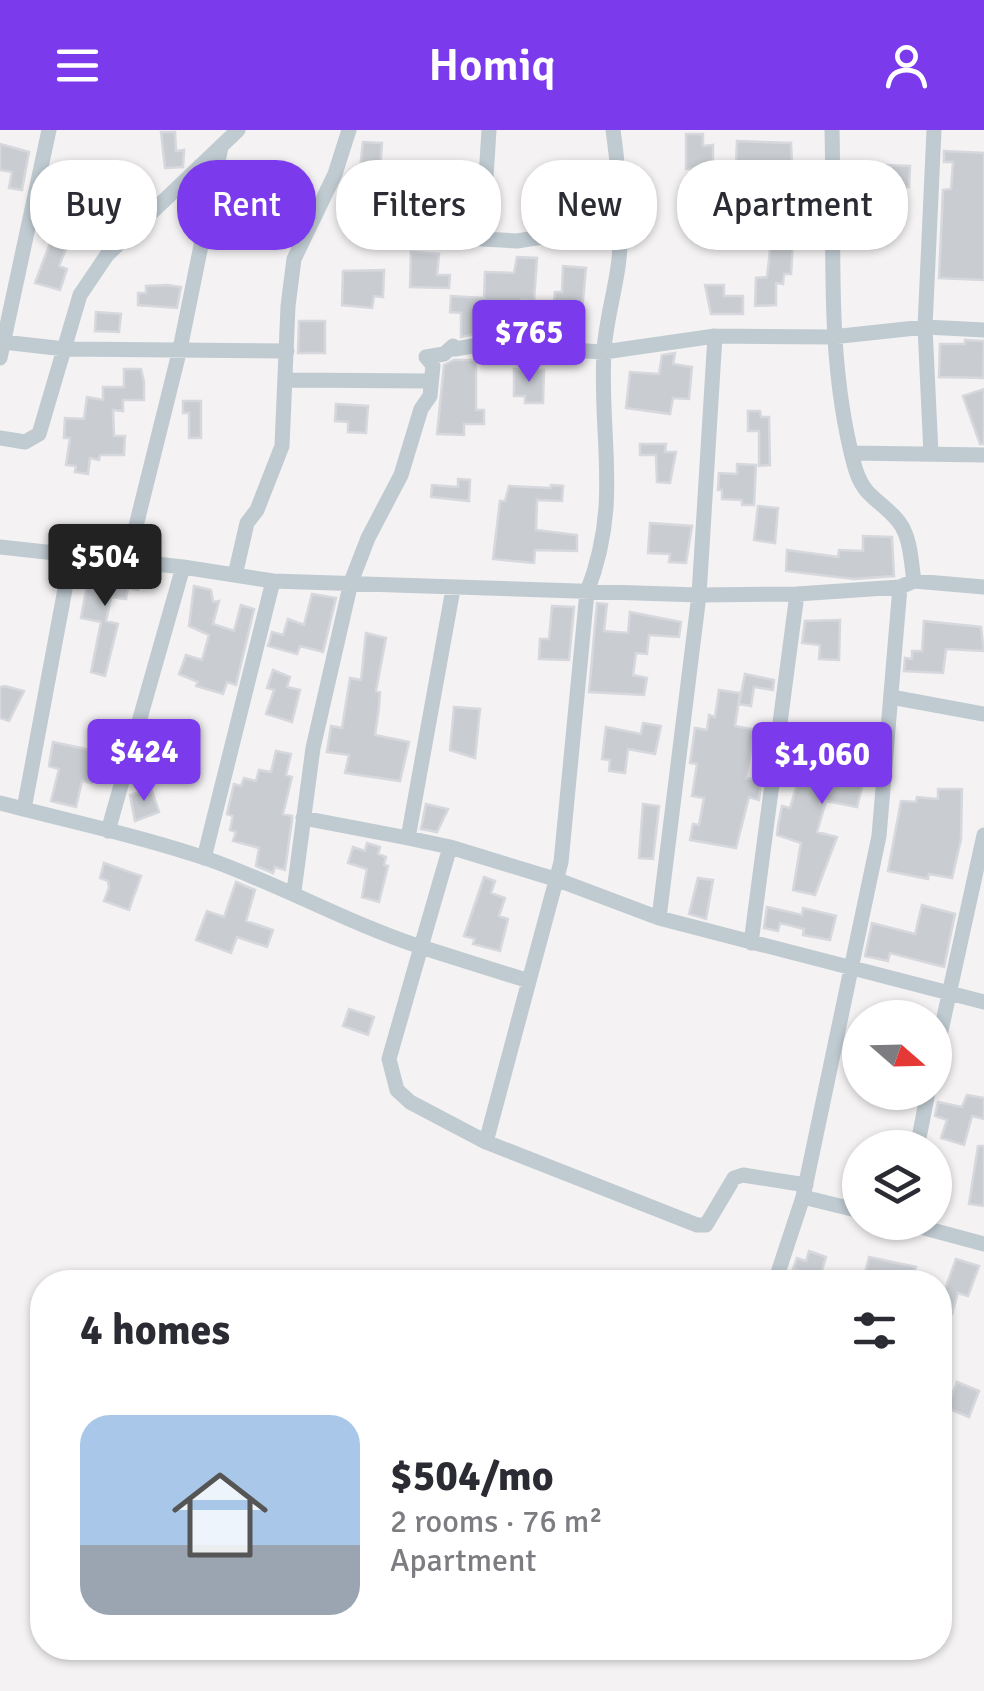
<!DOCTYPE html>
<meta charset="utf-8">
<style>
body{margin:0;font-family:Signika,sans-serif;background:#f7f7f7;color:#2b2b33;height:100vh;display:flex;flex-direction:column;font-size:38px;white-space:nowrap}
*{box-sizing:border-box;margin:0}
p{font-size:32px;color:#7c7c81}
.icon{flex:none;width:55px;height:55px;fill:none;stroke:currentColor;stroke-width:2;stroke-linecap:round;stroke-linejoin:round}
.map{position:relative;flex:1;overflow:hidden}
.sheet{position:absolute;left:30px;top:1140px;width:922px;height:390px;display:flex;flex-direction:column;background:#fff;border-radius:40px;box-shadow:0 2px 8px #0004}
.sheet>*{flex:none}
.guide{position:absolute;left:30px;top:30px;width:925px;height:90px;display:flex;gap:20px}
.needle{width:65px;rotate:110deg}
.tools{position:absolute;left:842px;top:870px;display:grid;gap:20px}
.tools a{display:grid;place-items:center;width:110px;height:110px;border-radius:50%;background:#fff;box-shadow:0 2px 8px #0004;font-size:50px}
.price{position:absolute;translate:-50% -85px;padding:0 22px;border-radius:10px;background:#7c3aed;color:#fff;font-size:32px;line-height:65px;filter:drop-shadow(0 2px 5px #0008)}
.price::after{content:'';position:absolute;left:50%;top:60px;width:30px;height:22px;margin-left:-15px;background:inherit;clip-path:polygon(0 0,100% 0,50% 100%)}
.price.current{background:#222;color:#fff}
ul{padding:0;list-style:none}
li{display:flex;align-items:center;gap:30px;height:250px;padding:0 50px}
li span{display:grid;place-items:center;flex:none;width:280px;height:200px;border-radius:30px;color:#555}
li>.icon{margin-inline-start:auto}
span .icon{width:120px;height:120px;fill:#fffc;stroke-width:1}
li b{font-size:42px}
h2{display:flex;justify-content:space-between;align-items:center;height:120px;padding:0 50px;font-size:42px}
.tag{padding:0 35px;border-radius:40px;background:#fff;box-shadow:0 2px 8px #0004;font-size:35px;line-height:90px}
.tag.current{background:#7c3aed;color:#fff}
header{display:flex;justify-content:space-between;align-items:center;height:130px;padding:0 50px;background:#7c3aed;color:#fff;font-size:45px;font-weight:600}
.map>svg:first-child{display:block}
</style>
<header><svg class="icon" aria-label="menu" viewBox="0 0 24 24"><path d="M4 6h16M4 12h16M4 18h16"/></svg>Homiq<svg class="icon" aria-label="person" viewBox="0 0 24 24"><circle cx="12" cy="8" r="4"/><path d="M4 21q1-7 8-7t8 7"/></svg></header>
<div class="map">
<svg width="984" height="1561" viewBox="0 0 984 1561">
<rect width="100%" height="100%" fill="#f4f2f2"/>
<path fill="#c9cdd1" stroke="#d6d8dd" stroke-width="2.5" d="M161 2H175L176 21 184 20 183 37 165 38Z
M686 4H703V16L713 15V38L686 39Z
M737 11 791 13 792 36H736Z
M363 12 382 13 380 41 360 39Z
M0 14 29 22 22 60 9 58 12 42 0 40Z
M944 21 984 23V150L939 148 943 60 951 59 953 32H944Z
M883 35 910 36 909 57 882 56Z
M68 45 86 51 79 74 60 68Z
M771 111 793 112 791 144H784L783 154 776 153V175L755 176 756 148 767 147Z
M50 113 66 119 59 136 67 139 60 160 35 153Z
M411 122 439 124 437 145H450L449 158 410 157Z
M517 127 537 128 534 170 521 169 520 189 475 186V204L461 207V183L450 182 451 166 484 168 485 142 514 143Z
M563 136 586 138 580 203 551 200 555 162H562Z
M384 140 383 167 374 166 372 178 342 175 343 141Z
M167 155 181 157 177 178 138 175V163H146V156Z
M705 155H724V166H743V184H711Z
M96 182 121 184 119 202 95 201Z
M299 191H325V223H298Z
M965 210 984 211 983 248 939 247 940 214H965Z
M675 223 673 234 692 237 689 269 673 268 670 284 626 278 630 242 659 244 662 225Z
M454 230H476V280H484V294H464V305L437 304 444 235Z
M124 239H141L144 252V270H123V281L113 280 114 306H125L124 325H100L99 330 90 328 88 344 75 342 76 336 66 335 70 308H64L65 288 84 289 87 267 103 270V257H124Z
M514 239 544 240 543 273H525V266H514Z
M984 259V314H980L963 266Z
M183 271H201V308H189V283H183Z
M336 274 368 276 366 303 348 302V292L335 291Z
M748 281H760L761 287H769L770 335 759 336V301H748Z
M640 314H666L665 322H676L670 353 657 352 656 325H640Z
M737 334 756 335 754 375H742V370L722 369V360H718L719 343 737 344Z
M458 349 470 350 469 371 431 367 432 355 458 357Z
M551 355 563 356 562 371 537 370 536 400 577 405V421L535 420 534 433 493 429 500 371H505L509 356 551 358Z
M758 376 778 378 775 413 754 410Z
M650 393 692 396 686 433 669 432 670 424 648 423Z
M863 406 892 407 894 446 854 449 786 441 787 420 838 427 839 420 863 421Z
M90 438 140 444 138 460 128 458 126 469 111 467 106 491 118 494 105 546 91 542 101 492 81 488Z
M194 456 211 460 213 472 219 471 213 494 234 501 241 475 254 479 236 555 227 552 223 564 196 556 198 552 179 544 186 525 202 530 209 505 189 496Z
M312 464 336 468 323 522 300 516 297 524 268 516 272 502 283 505 288 489 304 495Z
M597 473 607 474 604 501 628 503 630 482 681 492 679 507 649 505 647 524 636 523 633 545 647 548 644 565 589 562Z
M552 476 574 477 569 530 539 529 540 509H549Z
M840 490 839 530 819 529 820 515 802 513 805 491Z
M924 491 981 497 984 521 946 519 943 543 904 541 905 528 912 529V521H922Z
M366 503 386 508 376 561 380 562 379 577 375 605 409 612 400 651 345 643 349 625 327 622 331 596 342 598 350 548 361 550Z
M273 540 290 547 287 557 300 560 292 592 266 584 274 560 267 558Z
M745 544 774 550 773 560 754 557 751 576 739 574Z
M5 556 24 561 9 591 0 588V557Z
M719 560 740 563 735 596 752 599 754 603 746 648 761 651 759 670 749 667 736 718 690 710 693 694 699 695 704 668 692 666 697 634 690 633 695 598 707 600 709 585 715 587Z
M454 577 480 579 475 628 450 620Z
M643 593 661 596 655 624 628 619 625 643 609 641 610 630 602 629 606 597 641 604Z
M838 608 868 614 860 652 863 653 857 677 826 671 817 702 837 707 815 765 793 760 801 713 777 705 778 696 782 676 790 678 798 651 817 656 823 634 808 630 811 617 816 618 818 609 837 614Z
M53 612 100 622 92 653 82 651 76 677 51 671 59 639 49 636Z
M276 621 291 624 286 645 292 647 283 684 292 686V690L285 740 275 737 273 743 256 736 259 718 233 711 236 702 230 700 233 686 227 684 234 654 241 656 244 648 256 651 259 640 271 642Z
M151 658 159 682 135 691 130 665Z
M938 659H962L961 709 952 748 929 744 928 749 888 741 901 671 916 672 917 667 938 669Z
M426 674 448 679 437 702 421 699Z
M643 674 659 676 653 729 639 728Z
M367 713 380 717 378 724 386 727 384 735 388 736 379 772 362 767 367 739 348 733 353 717 365 721Z
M104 733 141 746 129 780 104 771 109 758 108 751 100 748Z
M484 747 495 751 491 763 505 768 499 786 508 789 500 821 473 814 475 809 464 806Z
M698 748 713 750 706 789 689 784Z
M236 752 255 760 246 791 273 800 267 817 237 807 231 823 196 810 207 781 224 787Z
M922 775 955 784 944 837 890 823 888 831 865 826 872 793 915 804Z
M767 777 802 785 803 778 836 786 830 810 803 805 804 799 780 793 778 801 764 798Z
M349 879 374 887 368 905 343 896Z
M967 965 984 968V989L972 986 964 1015 941 1008 947 990 935 986 938 972 962 977Z
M978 1016H984V1076L969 1074Z
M809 1121 826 1127 820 1147 793 1139 797 1128 806 1131Z
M869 1127 916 1137 911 1152 890 1145 888 1152 864 1148Z
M956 1129 979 1136 968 1166 958 1163 952 1184 940 1180V1160L944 1162Z
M957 1252 979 1261 969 1287 947 1278Z"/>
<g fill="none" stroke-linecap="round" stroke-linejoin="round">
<path stroke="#bfcad1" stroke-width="15" d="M489 0 482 109 517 111 619 95
M613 0C619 43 624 94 618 137 614 165 606 192 604 220 599 310 622 372 587 462L561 732 529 851 421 817 389 929 397 960 410 972 486 1012 697 1095H706L734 1048 743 1045 806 1055
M832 0C835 112 825 225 854 334 863 369 879 367 899 392 911 408 911 432 914 451
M3 212 65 219 287 221
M0 228 49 0
M287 250 430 251
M0 308 25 312 39 304 80 165 107 125 238 0
M851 323 984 325
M931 324 925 197 934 0
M0 417 183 437 273 451 699 465 797 464 900 457 914 451 984 457
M127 432 180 219 221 17
M235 445 247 393 257 380 282 316 288 176 294 129 335 44 349 0
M891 567 984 584
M0 673C69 691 140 706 208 729 281 755 348 793 421 817L450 717 408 708 453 459
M24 679 71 427
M303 688 408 708
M108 701 183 437
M450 717 558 750 659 788 984 872
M204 728 273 451
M294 761 313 618 351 452 368 408 401 345 421 279 430 266 433 235 426 227 444 224 453 216 455 219 479 215 604 222 715 206 832 207 925 197 984 200
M659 788 699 465 715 206
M751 813 797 464
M935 928 984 705
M486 1012 529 851
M917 1018 928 962
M860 1081 803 1067 879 706 900 457
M902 1092 984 1114
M775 1152 803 1067"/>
</g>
</svg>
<div class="tools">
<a><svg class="needle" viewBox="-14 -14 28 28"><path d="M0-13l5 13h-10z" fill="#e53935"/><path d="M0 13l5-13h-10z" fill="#7c7c81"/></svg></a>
<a><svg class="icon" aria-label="layers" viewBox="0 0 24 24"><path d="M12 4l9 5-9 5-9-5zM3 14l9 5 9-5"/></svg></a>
</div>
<b class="price" style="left:529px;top:255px">$765</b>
<b class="price current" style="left:105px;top:479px">$504</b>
<b class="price" style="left:144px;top:674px">$424</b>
<b class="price" style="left:822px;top:677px">$1,060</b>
<div class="guide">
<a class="tag">Buy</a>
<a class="tag current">Rent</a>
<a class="tag">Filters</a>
<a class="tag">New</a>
<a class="tag">Apartment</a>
</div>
<section class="sheet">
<h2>4 homes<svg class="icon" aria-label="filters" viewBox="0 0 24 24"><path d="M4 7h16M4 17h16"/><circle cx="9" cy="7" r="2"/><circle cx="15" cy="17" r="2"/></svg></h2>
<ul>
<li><span style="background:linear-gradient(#a9c7e8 65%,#9aa5b1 0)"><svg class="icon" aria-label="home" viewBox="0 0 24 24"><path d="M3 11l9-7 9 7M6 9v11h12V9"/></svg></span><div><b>$504/mo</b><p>2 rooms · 76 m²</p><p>Apartment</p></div></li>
</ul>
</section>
</div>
